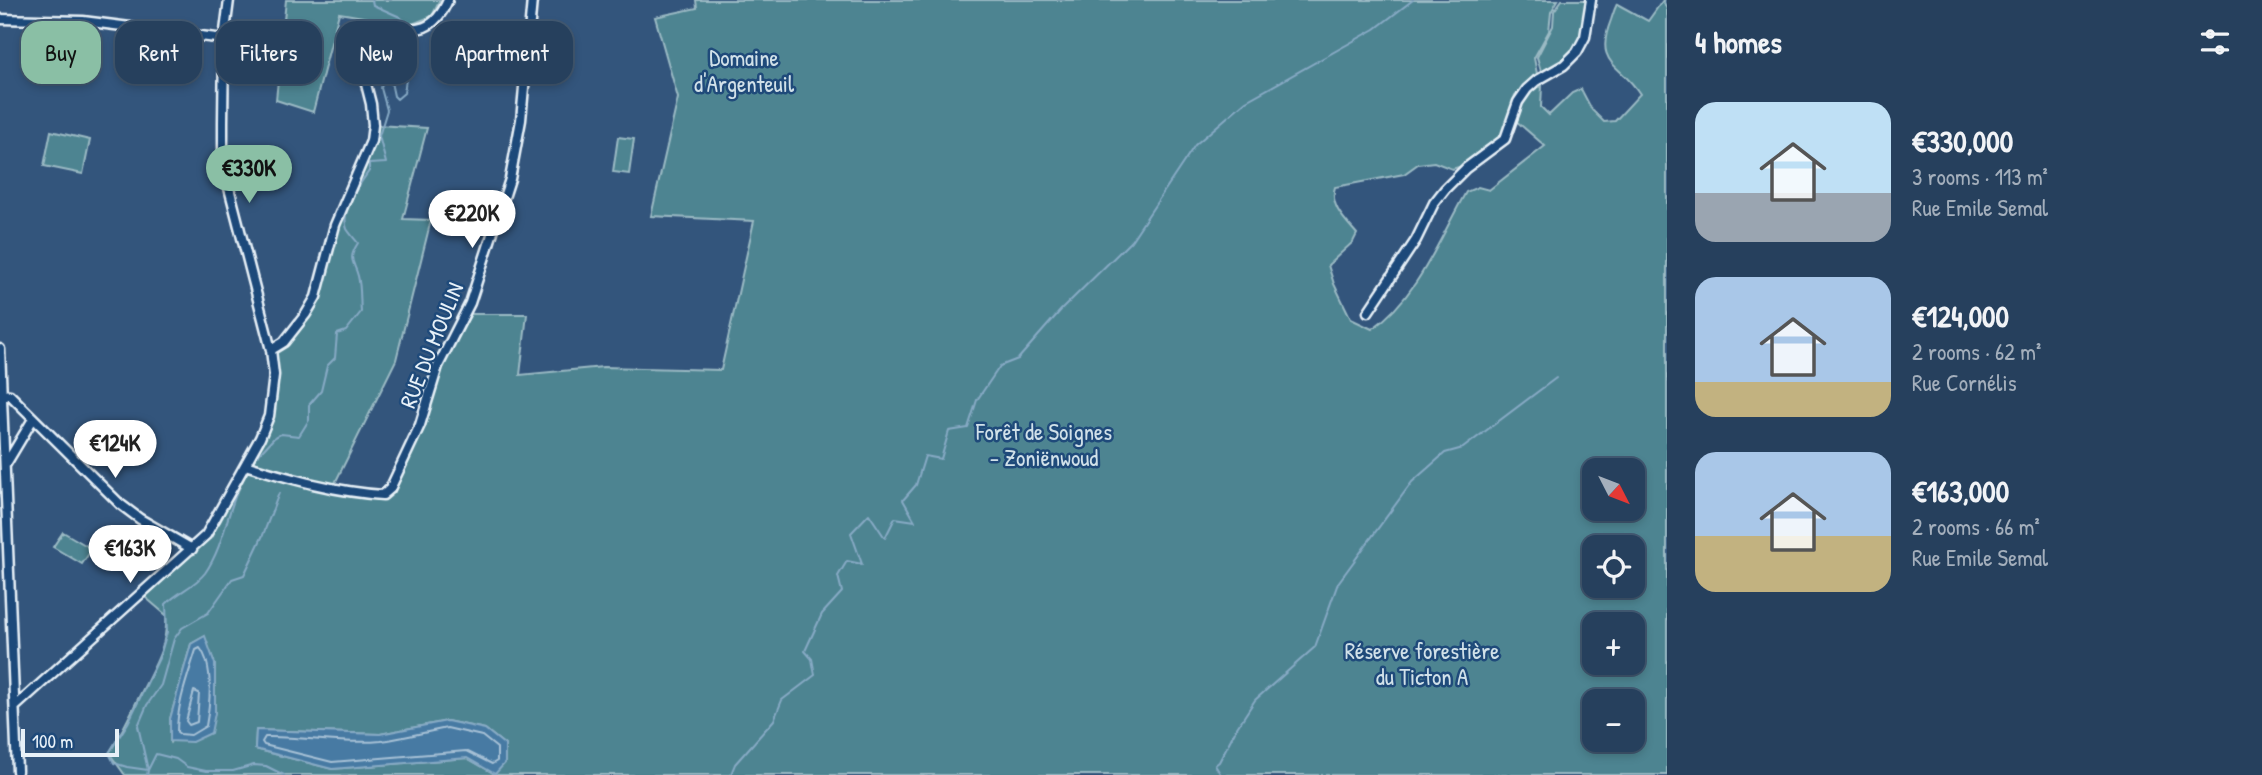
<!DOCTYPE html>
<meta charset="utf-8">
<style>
body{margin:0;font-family:"Patrick Hand",sans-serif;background:#324b66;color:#f1f3f6;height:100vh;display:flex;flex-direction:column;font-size:26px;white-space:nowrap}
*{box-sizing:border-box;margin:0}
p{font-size:23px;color:#a4afbc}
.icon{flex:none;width:38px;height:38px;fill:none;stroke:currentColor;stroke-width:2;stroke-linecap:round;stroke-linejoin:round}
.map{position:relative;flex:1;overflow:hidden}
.panel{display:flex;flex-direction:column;background:#26405d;width:595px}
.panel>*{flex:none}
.guide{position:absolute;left:21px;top:21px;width:665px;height:63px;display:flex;gap:14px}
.needle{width:46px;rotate:132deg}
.controls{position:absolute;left:1582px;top:458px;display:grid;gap:14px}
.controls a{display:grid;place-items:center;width:63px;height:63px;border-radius:14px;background:#26405d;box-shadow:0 4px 10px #0003,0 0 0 2px #425972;font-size:35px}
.scale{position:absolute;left:21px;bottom:18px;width:98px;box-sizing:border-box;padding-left:7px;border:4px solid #e8f1f8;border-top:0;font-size:19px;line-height:24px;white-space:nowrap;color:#e8f1f8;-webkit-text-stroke:5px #1f4a7a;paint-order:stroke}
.price{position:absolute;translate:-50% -60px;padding:0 16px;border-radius:24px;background:#fff;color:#222;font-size:23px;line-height:46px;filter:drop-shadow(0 2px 4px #0008)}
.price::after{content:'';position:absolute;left:50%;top:42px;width:21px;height:16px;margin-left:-10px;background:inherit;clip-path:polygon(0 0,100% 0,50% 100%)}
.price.on{background:#8abfa5;color:#111}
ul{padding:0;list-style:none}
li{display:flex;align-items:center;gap:21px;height:175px;padding:0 28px}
li span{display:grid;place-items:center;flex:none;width:196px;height:140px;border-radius:21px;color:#555}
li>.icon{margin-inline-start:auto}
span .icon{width:84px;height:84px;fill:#fffc;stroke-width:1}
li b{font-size:30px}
h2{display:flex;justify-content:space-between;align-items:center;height:84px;padding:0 28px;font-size:30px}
.chip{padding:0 24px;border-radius:21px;background:#26405d;box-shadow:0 4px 10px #0003,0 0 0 2px #425972;font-size:24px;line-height:63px}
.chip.on{background:#8abfa5;color:#111}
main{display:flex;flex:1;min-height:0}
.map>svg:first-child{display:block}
</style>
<main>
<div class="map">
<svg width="1667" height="775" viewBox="0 0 1667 775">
<rect width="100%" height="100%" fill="#33557c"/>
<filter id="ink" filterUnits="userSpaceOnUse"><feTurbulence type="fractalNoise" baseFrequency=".0143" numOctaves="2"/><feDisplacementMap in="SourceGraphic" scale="14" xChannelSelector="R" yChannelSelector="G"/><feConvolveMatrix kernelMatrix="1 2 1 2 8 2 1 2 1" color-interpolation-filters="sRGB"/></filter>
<g filter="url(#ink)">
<path fill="#4e8491" stroke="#9bbac4" stroke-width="2" fill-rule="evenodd" d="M286 0H440L432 16 410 25 339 13 313 112 276 100Z
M696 0H1558L1551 12 1549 31 1534 58 1537 74 1515 95 1505 130 1500 136 1462 166 1452 169 1434 162 1418 164 1404 174 1335 187C1329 206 1346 221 1357 234L1353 242 1328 265 1334 284 1351 319 1372 329C1418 297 1439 239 1466 192L1478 187 1489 190 1545 146 1515 120 1527 92 1542 86 1541 107 1549 115 1572 93 1581 89 1592 110 1604 122 1615 121 1640 94C1621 63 1593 66 1611 20 1613 14 1614 10 1617 4L1648 21 1663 0 1667 10V775H125L109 753C122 733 131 712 142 691 155 665 168 645 166 615L145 597 208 537 220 522 235 492 237 493 248 469 330 493 385 497 441 367 471 314H527L520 375 603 367 721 370 754 221 651 216 678 98 655 17 697 8ZM1594 471H1633V509H1594ZM1594 548H1633V586H1594ZM1594 625H1633V663H1594ZM204 637 215 664 171 741 170 719 191 644ZM1594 702H1633V740H1594ZM447 721 485 729 505 745 495 774 467 758 332 769 255 749 256 730 380 734Z
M1562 0H1588C1580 46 1582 49 1542 75L1537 57 1553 26 1554 11Z
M376 125 427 128 403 219 431 220 396 360 334 485 307 479 252 462C256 455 256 451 259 443 274 410 279 388 275 352L286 344 309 316 338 226 374 141Z
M51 131 90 140 83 174 44 166Z
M618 137 634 139 629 174 613 172Z
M63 532 92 549 82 564 53 547Z"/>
<path fill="#467aa3" stroke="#87aac5" stroke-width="2" d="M205 636 215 664V713L211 733 192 742 170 741V719L191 644Z
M447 721 485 729 505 745V763L495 774 467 758 332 769 255 749 256 730 380 734Z"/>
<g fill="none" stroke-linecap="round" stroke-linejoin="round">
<path stroke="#a7c1d6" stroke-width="2" d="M200 648C214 666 210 704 206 726L191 735 180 734 177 732C177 704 188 676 196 650Z
M194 691 199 693 197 722 189 725 186 721Z
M447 728 482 736 497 748V761L492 764 466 751 332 762 264 745 262 742 265 737C304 736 343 745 381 741 403 738 425 732 447 728Z"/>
<path stroke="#87aac5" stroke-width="2" d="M372 0 373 5 400 17 409 26
M252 462 274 438 281 434 299 436 309 420V405L321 391 327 366 335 358 337 334 346 331 361 312C360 301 361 287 358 276 354 261 347 260 358 243 355 239 350 234 347 229 340 211 359 185 369 171V164L386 163 379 136 387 110 381 88 383 81 387 79 391 82 394 96 397 99 404 93C407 73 409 54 410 34
M247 470C228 502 226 543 205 573 195 586 178 592 166 604L167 632 160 656 128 723 109 753 114 763 127 767 148 770 156 754 176 759 187 767 206 771H233L254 765 266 766 284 775
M731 774 735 764 774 720 782 700 815 675 812 659 805 651 822 614 842 592 838 576 847 561 862 564 851 533 869 514 885 538 895 518 915 521 903 500 916 485 925 456 941 459 949 431 968 428 977 400 1000 366 1018 359 1061 310 1131 241 1195 145 1246 101 1375 29 1413 0
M147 775 148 770 138 726 147 705 161 685 174 639 182 628 208 613 232 579 244 575 263 535 279 493
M1221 775 1215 765 1219 762 1236 729 1255 700 1315 647 1338 583 1412 482 1445 453 1463 448 1556 378"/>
<defs>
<path id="minor" d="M0 19 83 21 224 39
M1368 312 1416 240 1434 203 1445 189 1466 168 1505 139 1518 102 1527 89 1536 81 1564 65 1577 52 1585 37 1591 0
M0 349 17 771
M271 350 284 342 306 314 316 297 335 225 371 141 373 125 371 104 356 44 360 33 366 28C403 25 429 44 448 0
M2 394 10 395 120 504 140 519 192 549
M6 464 33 419
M245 465C291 479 336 492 383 495L390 489 420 425 438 366 470 303 510 179 521 120 532 0
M16 706 206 535 260 438 269 416 274 375 271 350 228 184 223 156V122L224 39 229 0"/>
</defs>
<use href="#minor" stroke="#e8f1f8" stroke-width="13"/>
<use href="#minor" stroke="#1f4a7a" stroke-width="8"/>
</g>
</g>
<g text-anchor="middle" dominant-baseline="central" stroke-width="5" stroke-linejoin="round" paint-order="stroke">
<g font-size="23" fill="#d1e1e9" stroke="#1f4a7a">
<text x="744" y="57">Domaine<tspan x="744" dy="26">d'Argenteuil</tspan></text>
<text x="1044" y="431">Forêt de Soignes<tspan x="1044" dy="26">- Zoniënwoud</tspan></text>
<text x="1422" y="650">Réserve forestière<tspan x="1422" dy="26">du Ticton A</tspan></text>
</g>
<g font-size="23" fill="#e8f1f8" stroke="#1f4a7a">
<text transform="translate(431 345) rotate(-68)">RUE DU MOULIN</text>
</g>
</g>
</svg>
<div class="controls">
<a><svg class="needle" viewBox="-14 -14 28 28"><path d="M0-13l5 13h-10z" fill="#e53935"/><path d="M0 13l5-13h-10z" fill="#a4afbc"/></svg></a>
<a><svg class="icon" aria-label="locate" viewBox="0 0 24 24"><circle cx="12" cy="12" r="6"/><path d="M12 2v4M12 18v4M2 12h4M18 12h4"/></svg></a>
<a>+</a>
<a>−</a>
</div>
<div class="scale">100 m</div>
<b class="price on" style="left:249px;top:205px">€330K</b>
<b class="price" style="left:472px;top:250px">€220K</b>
<b class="price" style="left:115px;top:480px">€124K</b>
<b class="price" style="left:130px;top:585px">€163K</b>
<div class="guide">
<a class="chip on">Buy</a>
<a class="chip">Rent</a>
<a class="chip">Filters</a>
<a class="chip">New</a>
<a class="chip">Apartment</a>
</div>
</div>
<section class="panel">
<h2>4 homes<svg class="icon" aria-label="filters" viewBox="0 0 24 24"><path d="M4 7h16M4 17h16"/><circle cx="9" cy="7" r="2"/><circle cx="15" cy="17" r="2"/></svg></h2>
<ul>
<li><span style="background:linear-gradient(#bfe0f5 65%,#9aa5b1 0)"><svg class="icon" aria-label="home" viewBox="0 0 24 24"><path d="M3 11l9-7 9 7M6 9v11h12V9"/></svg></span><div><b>€330,000</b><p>3 rooms · 113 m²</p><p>Rue Emile Semal</p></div></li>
<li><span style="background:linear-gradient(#a9c7e8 75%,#c2b280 0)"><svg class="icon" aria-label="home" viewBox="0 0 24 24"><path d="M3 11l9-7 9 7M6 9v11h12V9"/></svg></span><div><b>€124,000</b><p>2 rooms · 62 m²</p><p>Rue Cornélis</p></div></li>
<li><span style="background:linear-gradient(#a9c7e8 60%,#c2b280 0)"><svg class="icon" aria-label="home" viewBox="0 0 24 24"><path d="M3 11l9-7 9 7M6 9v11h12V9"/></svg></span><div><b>€163,000</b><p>2 rooms · 66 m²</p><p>Rue Emile Semal</p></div></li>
</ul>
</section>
</main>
